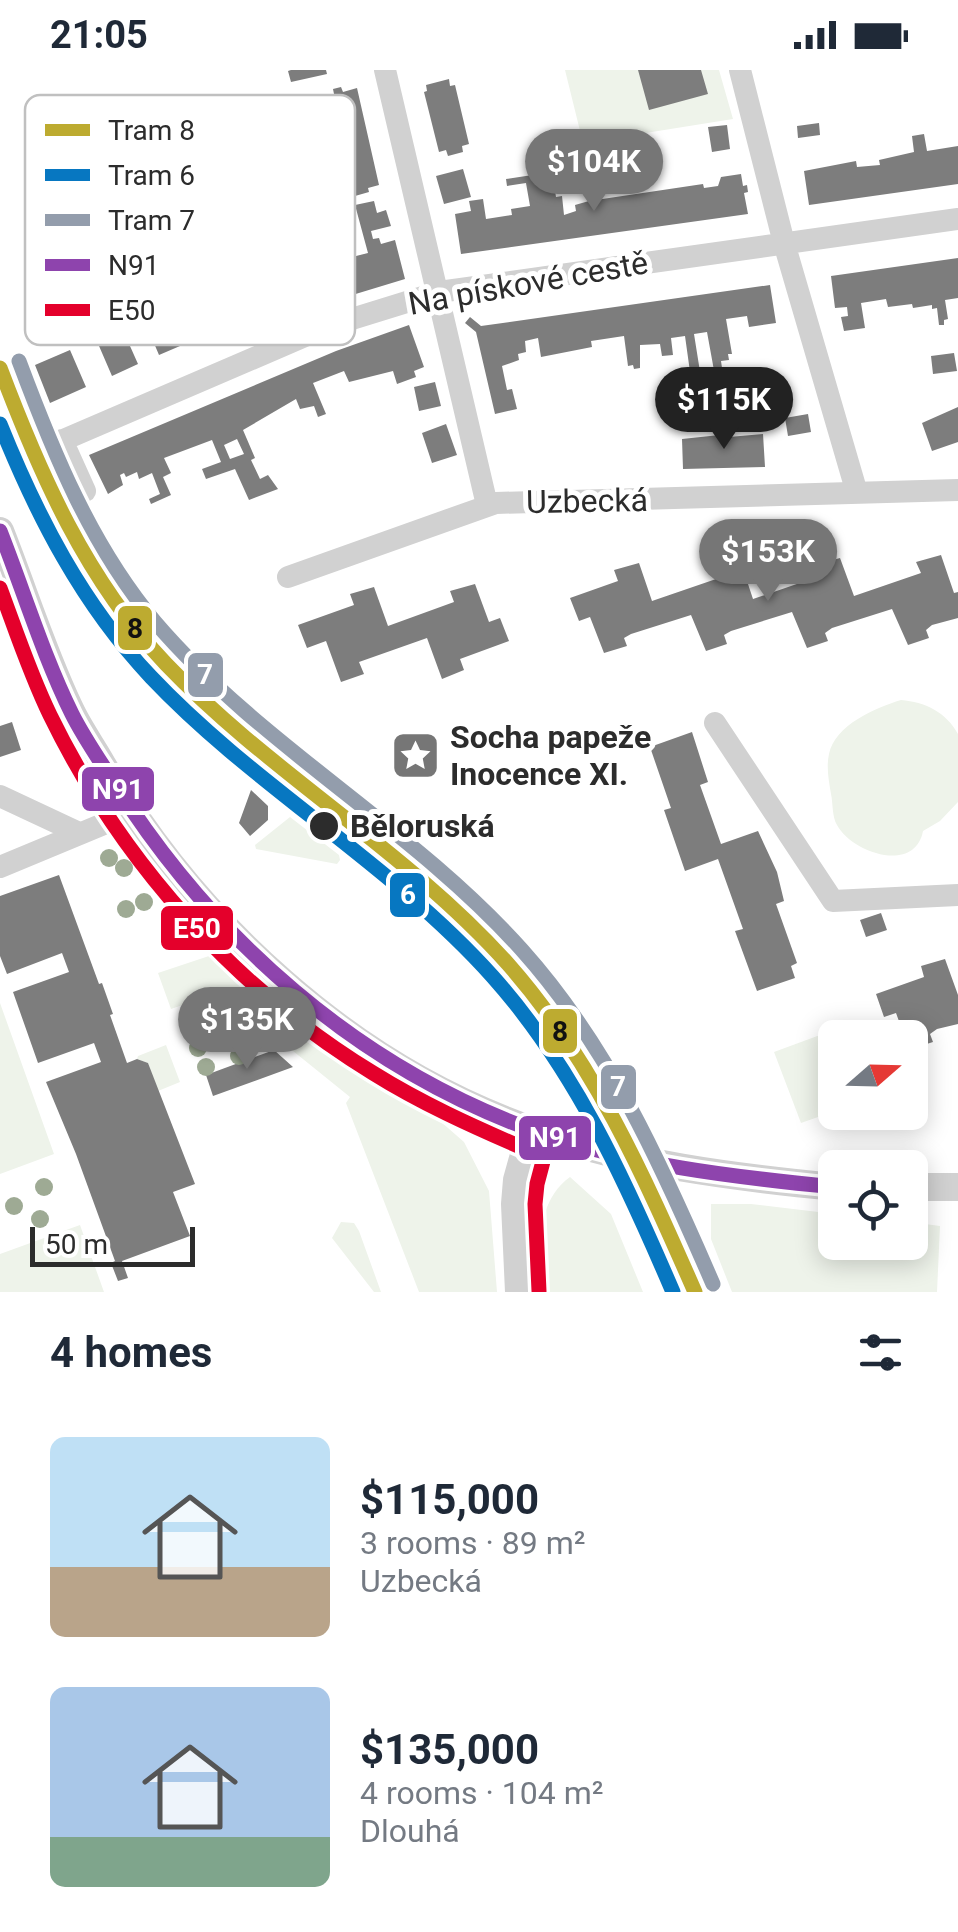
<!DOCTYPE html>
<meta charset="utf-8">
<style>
body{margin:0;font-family:Roboto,sans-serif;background:#f6f6f7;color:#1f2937;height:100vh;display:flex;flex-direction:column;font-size:38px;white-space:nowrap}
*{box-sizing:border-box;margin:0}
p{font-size:32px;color:#747a83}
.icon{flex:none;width:55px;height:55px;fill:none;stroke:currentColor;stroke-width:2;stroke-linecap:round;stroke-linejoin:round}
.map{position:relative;height:1222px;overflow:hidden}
.details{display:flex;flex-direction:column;background:#fff;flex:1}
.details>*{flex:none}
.needle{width:65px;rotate:70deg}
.controls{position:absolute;left:818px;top:950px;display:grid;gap:20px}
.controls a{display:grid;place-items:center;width:110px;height:110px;border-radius:15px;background:#fff;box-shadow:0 5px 25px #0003;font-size:50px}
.scale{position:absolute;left:30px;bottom:25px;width:165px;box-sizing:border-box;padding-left:10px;border:5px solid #2c2c2c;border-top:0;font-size:28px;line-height:35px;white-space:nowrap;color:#2c2c2c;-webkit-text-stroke:8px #fff;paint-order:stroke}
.price{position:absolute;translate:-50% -85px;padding:0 22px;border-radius:35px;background:#767676;color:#fff;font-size:32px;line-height:65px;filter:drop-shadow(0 2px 5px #0008)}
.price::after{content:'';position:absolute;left:50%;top:60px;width:30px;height:22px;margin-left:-15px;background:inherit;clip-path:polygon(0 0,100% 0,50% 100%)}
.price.selected{background:#222;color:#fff}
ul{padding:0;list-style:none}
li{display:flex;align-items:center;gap:30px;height:250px;padding:0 50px}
li span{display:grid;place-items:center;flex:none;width:280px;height:200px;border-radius:15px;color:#555}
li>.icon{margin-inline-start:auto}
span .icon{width:120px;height:120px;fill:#fffc;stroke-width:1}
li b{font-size:42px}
h2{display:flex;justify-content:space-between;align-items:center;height:120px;padding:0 50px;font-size:42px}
.status{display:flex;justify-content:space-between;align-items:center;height:70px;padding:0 50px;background:#fff;direction:ltr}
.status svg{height:28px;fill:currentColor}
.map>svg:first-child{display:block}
</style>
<div class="status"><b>21:05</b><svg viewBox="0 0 49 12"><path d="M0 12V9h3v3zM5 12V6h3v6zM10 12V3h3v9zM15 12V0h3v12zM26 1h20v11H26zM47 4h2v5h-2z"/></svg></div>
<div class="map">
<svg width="958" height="1222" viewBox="0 0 958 1222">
<rect width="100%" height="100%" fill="#fff"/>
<path fill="#eef3ea" d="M565 0H719L733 49 583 73Z
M901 630C925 632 946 642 958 664V732L940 751 923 761C915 804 852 783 837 755 832 747 833 733 831 724 829 712 826 697 829 684 835 655 875 638 901 630Z
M290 747 339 785 340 790 337 794 256 779 255 775Z
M209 886 303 970 323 974 424 1037 464 1072 489 1121 497 1222H419L346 1033 350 1027 220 922 171 939 158 903Z
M0 933 54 1084 0 1104Z
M820 965 835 1005V1041L801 1053 774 982Z
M166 975 180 1012 158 1021 148 993 137 989 138 986Z
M570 1107 611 1144 643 1222H541C540 1182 534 1133 570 1107Z
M711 1134H751L835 1144V1172H910V1152L940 1156 937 1222H732L711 1169Z
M341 1152 354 1153 359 1161 381 1222H374L332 1168Z
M80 1155 104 1222H0V1184Z"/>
<path fill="#7d7d7d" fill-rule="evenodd" d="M291 0H326L327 4 291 12 288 1Z
M638 0H701L708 24 649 40Z
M449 9 450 16 455 15 469 74 462 76 463 82 448 86 446 80 439 82 424 22 427 21 426 15Z
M341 17 343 22 357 18 379 115 368 118 369 122 348 128 317 28 334 24 333 19Z
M819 53 820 65 798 68 797 56Z
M727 55 730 79 712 82 708 57Z
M558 59 560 70 550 71 549 60Z
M924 64 927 81 958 76V114L809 135 804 101 856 91 857 97 880 95 879 90 914 82 912 66Z
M463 99 471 127 444 134 436 106Z
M552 102 556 127 562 126 564 145 576 141 575 135 589 131 703 114 704 118 718 116 721 107 741 104 743 116 747 115 748 122 744 123 748 144 461 184 455 144 471 141 469 131 483 129 486 149 512 145 511 139 530 136 526 113 507 116 506 109Z
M374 131 377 143 386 140 391 156 371 161 373 169 379 168 381 174 395 170 405 209 326 233 253 263 249 252 232 262 229 255 159 285 145 252 153 248 155 252 168 247 165 239 176 235 179 242 207 230 204 224 229 213 233 228 262 217 264 224 294 211 291 204 304 199 297 181 306 177 315 201 345 190 342 181 350 179 352 187 368 183 355 135Z
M958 188V228L945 230 948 249 944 250V255H939L937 238 932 239V235L913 238 912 234 888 237 886 229 861 233 865 258 844 261 841 247 848 246 847 237 835 238 831 206Z
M770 215 776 253 749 257 747 246 726 249 732 284H728L729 290 721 291 723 305 715 306 707 262 694 264 701 308 691 309 685 266 671 268 673 285 662 286 660 274 640 275V298L634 299 633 295 628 296 624 266 591 271 592 277 541 287 538 268 525 271 526 282 518 284 519 290 502 296 507 320 512 319 517 339 495 344 476 262 465 253 470 247 481 256Z
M409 255 424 297 414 301 416 307 397 314 393 301 349 312 344 301 313 313 326 344 318 347 314 336 300 339 296 329 243 360 255 388 251 390 260 409 268 405 278 419 249 430 235 399 206 409 202 399 221 392 212 370 164 388 171 403 163 407 171 425 151 434 149 429 160 424 152 403 139 409 137 402 126 407 124 403 120 405 123 415 108 424 89 385 336 281ZM237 369 244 384 230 389 224 375Z
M122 258 138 294 112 306 96 269Z
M70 280 86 317 50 333 35 295Z
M954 283 957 301 933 304 931 286Z
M435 312 441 336 419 341 414 317Z
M958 337V372L932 381 922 353Z
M808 344 811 362 788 366 785 348Z
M446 354 457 385 432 393 422 363Z
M729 364V367L763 364 765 397 683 399 682 369Z
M941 485 954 523 958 522V548L932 555 926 560 929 568 908 575 892 539 832 558 825 563 828 571 807 578 792 542 731 561 724 565 727 574 706 581 691 545 631 564 624 568 627 576 604 583 590 547 579 551 570 528 618 511 614 500 639 493 652 531 719 508 715 497 740 490 753 529 820 506 815 495 840 488 854 526 921 503 916 492Z
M475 514 489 552 500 548 509 571 460 589 464 600 442 609 427 568 359 592 364 604 341 612 326 571 307 578 298 555 354 535 350 524 374 517 388 556 454 532 450 521Z
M12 652 21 680 0 687V656Z
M692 662 708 712 700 715 721 774 758 761 777 802 784 831 776 834 797 893 791 896 795 908 757 921 735 861 743 859 718 789 685 801 664 740 671 738 650 677Z
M251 720 268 736V750L250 766 239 753Z
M59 805 99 914 102 913 113 944 110 945 127 993 137 989 148 993 195 1114 173 1122 190 1166 122 1191 128 1208 118 1211 111 1193 115 1191 76 1084 46 1012 101 992 94 973 38 993 13 922 69 902 62 883 7 904 0 886V826Z
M881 843 887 860 866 867 860 850Z
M945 889 958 925V954L937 959 930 964 933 972 911 979 910 968 904 965 896 943 884 947 876 924 924 907 921 896Z
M274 980 293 997 213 1026 206 1005Z"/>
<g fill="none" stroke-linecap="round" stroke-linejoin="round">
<path stroke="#d1d1d1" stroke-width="22" d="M385 0 487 435
M740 0 784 173 857 423
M62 370 85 421
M47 377 326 257 439 222 958 149
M288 507 496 433 958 420
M715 653 833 831 958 825
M0 726 79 763
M0 797 130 743"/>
<path stroke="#d1d1d1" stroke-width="28" d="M0 461C23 519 42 580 69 637 77 655 89 672 99 689 194 853 350 997 532 1060 630 1094 732 1107 835 1117
M910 1117H958
M519 1222 515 1134 517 1110 531 1060"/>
<defs>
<path id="bus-1" d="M0 461C24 522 43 585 72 644 84 668 100 691 115 714 214 870 357 996 532 1060 628 1095 733 1107 835 1117"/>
<path id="bus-2" d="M0 518C16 561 30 604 50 645 121 791 235 919 373 1003 421 1033 472 1056 523 1078
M539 1221 535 1134 537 1114 550 1065"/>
</defs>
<use href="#bus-1" stroke="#fff" stroke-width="22"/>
<use href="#bus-2" stroke="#fff" stroke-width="22"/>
<use href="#bus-1" stroke="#8e44ad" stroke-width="15"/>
<use href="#bus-2" stroke="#e4002b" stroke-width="15"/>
<defs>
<path id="tram-1" d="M0 298C40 404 86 510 166 594 271 704 406 780 508 894 593 990 644 1106 695 1222"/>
<path id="tram-2" d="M0 354C37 446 82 534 151 607 255 717 391 793 493 907 575 999 625 1110 673 1222"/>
<path id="tram-3" d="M19 291C53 382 91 476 155 552 262 677 412 757 522 880 609 977 662 1096 713 1214"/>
</defs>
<use href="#tram-1" stroke="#fff" stroke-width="22"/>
<use href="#tram-2" stroke="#fff" stroke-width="22"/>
<use href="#tram-3" stroke="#fff" stroke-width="22"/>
<use href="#tram-1" stroke="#bdab30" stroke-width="15"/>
<use href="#tram-2" stroke="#0777c1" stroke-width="15"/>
<use href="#tram-3" stroke="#939dac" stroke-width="15"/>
</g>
<g fill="#9eaa94">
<circle cx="109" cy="788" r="9"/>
<circle cx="124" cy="798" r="9"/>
<circle cx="144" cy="832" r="9"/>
<circle cx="126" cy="839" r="9"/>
<circle cx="233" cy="967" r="9"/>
<circle cx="198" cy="978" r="9"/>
<circle cx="239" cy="986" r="9"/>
<circle cx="206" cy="997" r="9"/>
<circle cx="44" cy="1117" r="9"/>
<circle cx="14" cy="1136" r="9"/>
<circle cx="40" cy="1149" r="9"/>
</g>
<defs>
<symbol id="sight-square" viewBox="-11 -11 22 22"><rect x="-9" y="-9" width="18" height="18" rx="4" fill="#767676" stroke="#fff"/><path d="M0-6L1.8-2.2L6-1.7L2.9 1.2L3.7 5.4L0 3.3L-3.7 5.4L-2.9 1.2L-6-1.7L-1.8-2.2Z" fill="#fff"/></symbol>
</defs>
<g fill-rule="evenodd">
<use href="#sight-square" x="388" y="658" width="55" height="55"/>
</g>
<circle fill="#2c2c2c" stroke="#fff" stroke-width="4" cx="324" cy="756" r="16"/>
<g text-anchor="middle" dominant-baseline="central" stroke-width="10" stroke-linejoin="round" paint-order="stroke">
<g font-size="32" fill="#2c2c2c" stroke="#fff">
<text transform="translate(528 213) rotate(-10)">Na pískové cestě</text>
<text transform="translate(587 431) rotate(-1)">Uzbecká</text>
</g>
<g font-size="32" font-weight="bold" fill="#2c2c2c" stroke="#fff" text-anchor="start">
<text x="450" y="667">Socha papeže<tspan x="450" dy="37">Inocence XI.</tspan></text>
</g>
<g font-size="32" font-weight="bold" fill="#2c2c2c" stroke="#fff" text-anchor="start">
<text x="350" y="756">Běloruská</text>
</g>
</g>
<rect x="25" y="25" width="330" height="250" rx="15" fill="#fff" stroke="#c0c0c0" stroke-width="2.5"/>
<rect x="45" y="54" width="45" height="12" fill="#bdab30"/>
<rect x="45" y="99" width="45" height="12" fill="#0777c1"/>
<rect x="45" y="144" width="45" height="12" fill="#939dac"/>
<rect x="45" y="189" width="45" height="12" fill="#8e44ad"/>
<rect x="45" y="234" width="45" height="12" fill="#e4002b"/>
<g font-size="28" fill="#2c2c2c">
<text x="108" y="70">Tram 8</text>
<text x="108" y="115">Tram 6</text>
<text x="108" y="160">Tram 7</text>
<text x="108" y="205">N91</text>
<text x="108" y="250">E50</text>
</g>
<g stroke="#fff" stroke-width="4">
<rect x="116" y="534" width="38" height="48" rx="10" fill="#bdab30"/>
<rect x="186" y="581" width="39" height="48" rx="10" fill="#939dac"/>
<rect x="80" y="695" width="76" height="48" rx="10" fill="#8e44ad"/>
<rect x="388" y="801" width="39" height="48" rx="10" fill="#0777c1"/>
<rect x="159" y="834" width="76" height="48" rx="10" fill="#e4002b"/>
<rect x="541" y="937" width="38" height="48" rx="10" fill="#bdab30"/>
<rect x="599" y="993" width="39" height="48" rx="10" fill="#939dac"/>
<rect x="517" y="1044" width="76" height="48" rx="10" fill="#8e44ad"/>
</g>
<g font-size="28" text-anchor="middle" font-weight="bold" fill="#fff">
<text x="205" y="614">7</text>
<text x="118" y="729">N91</text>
<text x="408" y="834">6</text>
<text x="197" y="868">E50</text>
<text x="618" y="1026">7</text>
<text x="555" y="1077">N91</text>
</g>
<g font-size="28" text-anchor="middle" font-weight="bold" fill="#111">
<text x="135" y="568">8</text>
<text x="560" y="971">8</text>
</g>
</svg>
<div class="controls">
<a><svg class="needle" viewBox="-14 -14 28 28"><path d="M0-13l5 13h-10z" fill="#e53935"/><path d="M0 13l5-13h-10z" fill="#747a83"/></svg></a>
<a><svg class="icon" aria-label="locate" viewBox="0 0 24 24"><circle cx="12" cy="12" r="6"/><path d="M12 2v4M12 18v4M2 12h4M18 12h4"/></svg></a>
</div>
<div class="scale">50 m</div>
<b class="price" style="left:594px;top:144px">$104K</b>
<b class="price selected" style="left:724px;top:382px">$115K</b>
<b class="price" style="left:768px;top:534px">$153K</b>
<b class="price" style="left:247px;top:1002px">$135K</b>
</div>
<section class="details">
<h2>4 homes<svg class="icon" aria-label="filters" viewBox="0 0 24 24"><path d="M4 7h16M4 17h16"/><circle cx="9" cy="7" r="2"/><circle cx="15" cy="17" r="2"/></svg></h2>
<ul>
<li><span style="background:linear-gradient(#bfe0f5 65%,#b9a48a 0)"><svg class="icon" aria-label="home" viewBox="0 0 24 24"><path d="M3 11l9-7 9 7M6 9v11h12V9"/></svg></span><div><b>$115,000</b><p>3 rooms · 89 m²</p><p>Uzbecká</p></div></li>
<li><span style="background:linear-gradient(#a9c7e8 75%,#7fa58c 0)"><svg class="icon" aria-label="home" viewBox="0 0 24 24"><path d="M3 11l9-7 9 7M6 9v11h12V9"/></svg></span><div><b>$135,000</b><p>4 rooms · 104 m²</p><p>Dlouhá</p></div></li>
</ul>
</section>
